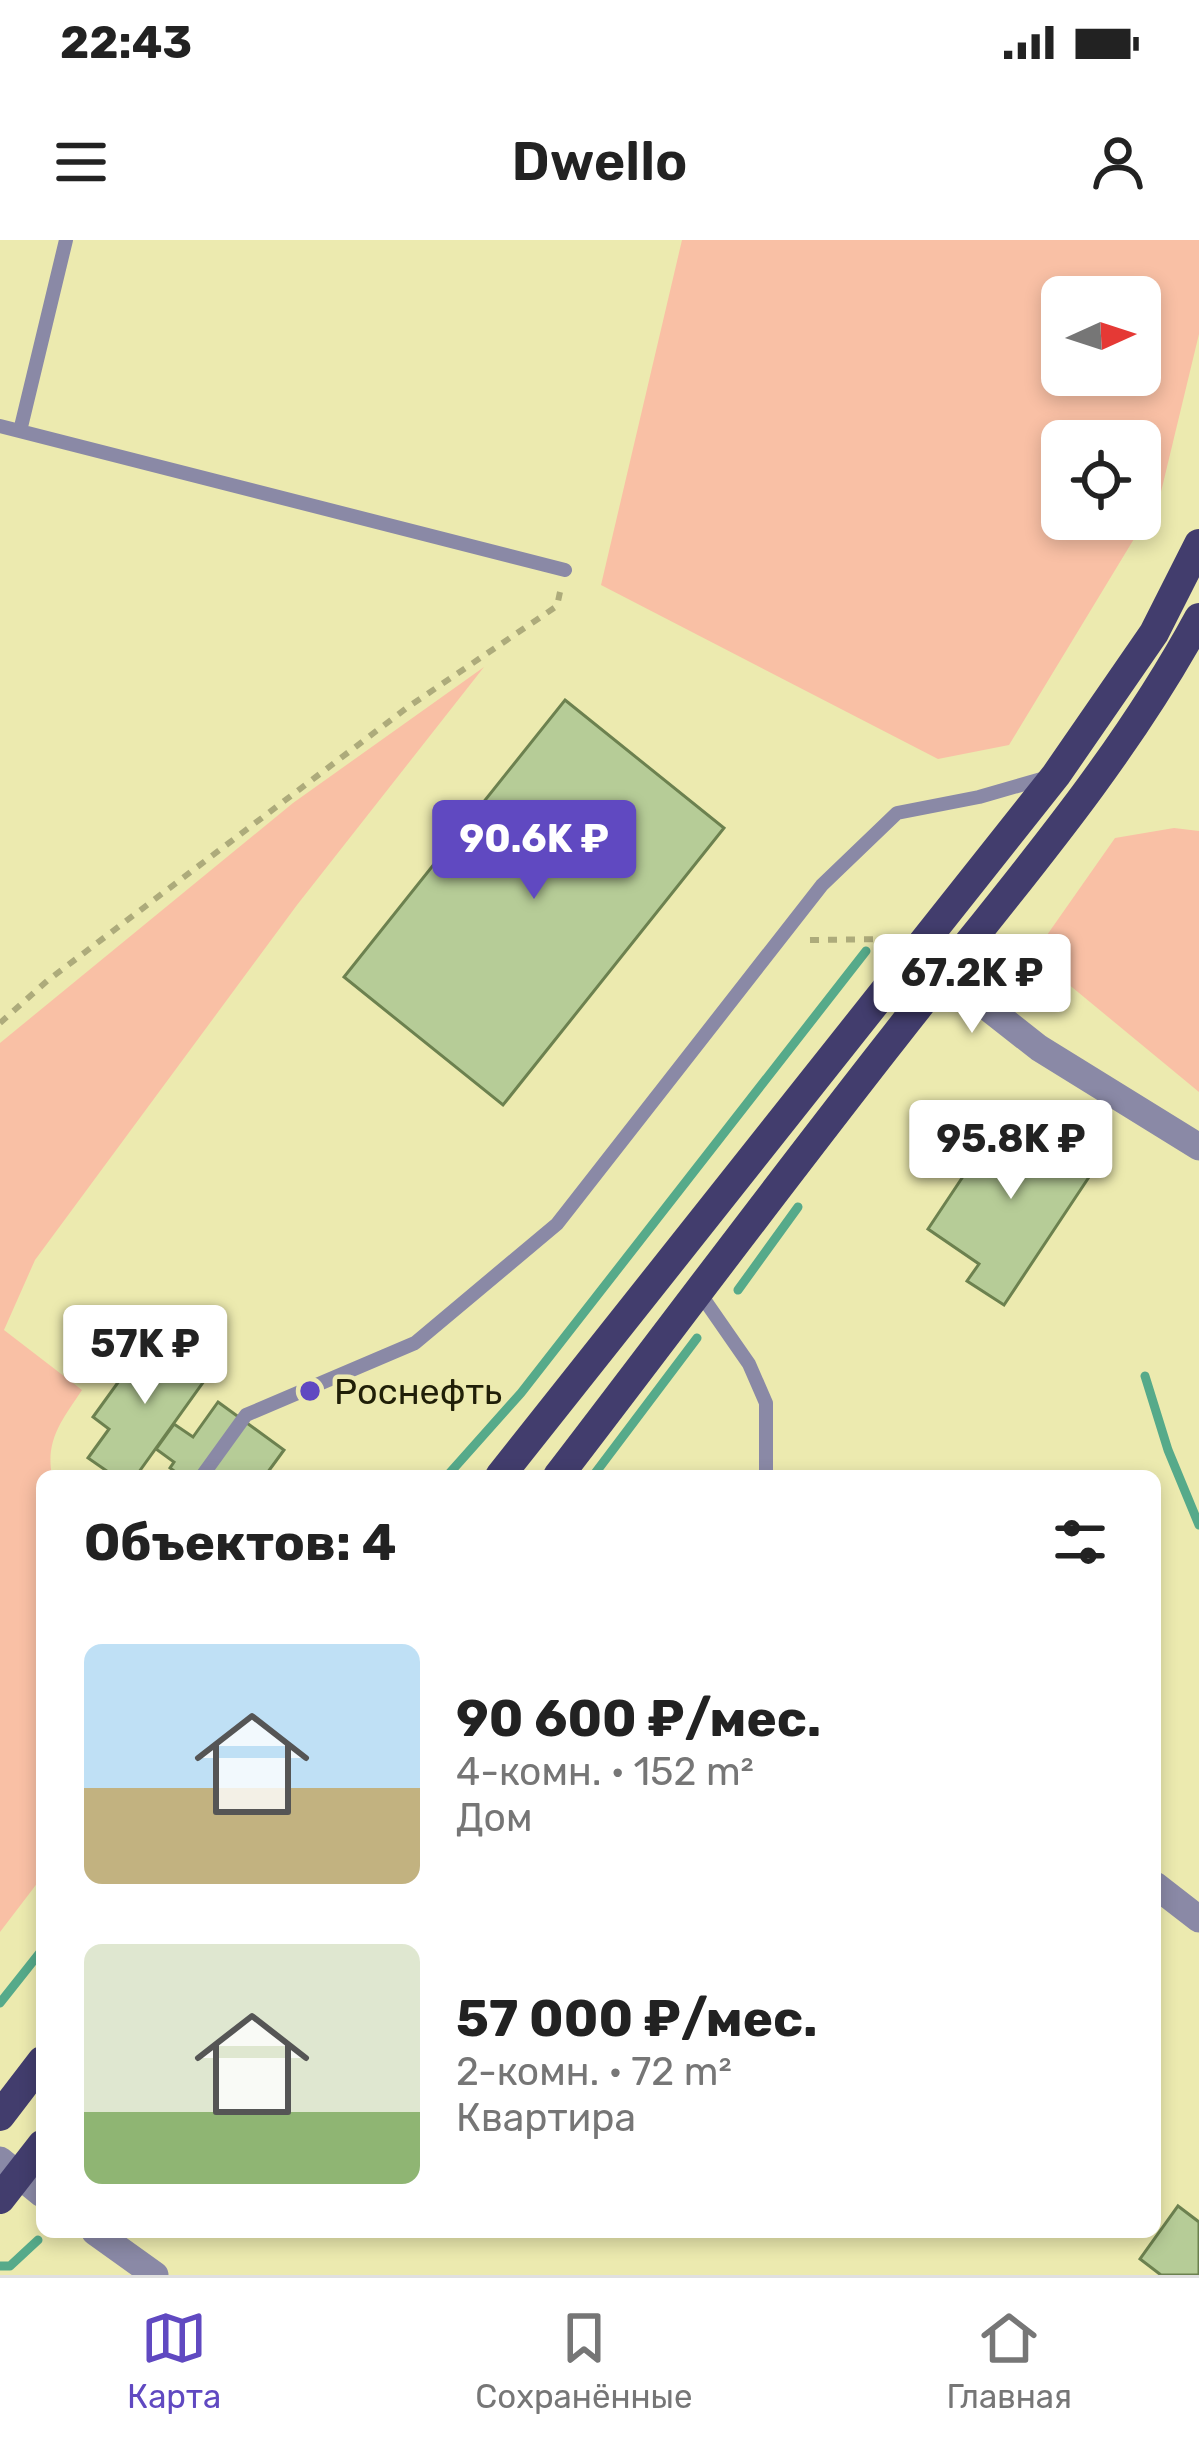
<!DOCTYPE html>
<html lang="ru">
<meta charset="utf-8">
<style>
body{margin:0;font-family:Rubik,sans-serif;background:#f6f6f6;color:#222;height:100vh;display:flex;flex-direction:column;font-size:45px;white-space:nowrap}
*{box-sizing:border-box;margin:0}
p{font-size:39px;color:#767676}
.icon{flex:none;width:66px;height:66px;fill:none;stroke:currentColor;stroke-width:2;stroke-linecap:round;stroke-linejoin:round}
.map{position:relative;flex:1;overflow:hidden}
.panel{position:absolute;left:36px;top:1230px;width:1125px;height:768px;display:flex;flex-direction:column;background:#fff;border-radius:18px;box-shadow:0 6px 18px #0003}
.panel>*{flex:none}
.needle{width:78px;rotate:87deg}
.controls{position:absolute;left:1041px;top:36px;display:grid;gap:24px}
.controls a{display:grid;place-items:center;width:120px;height:120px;border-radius:18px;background:#fff;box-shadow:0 6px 18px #0003;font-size:60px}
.price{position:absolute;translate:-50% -102px;padding:0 27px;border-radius:12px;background:#fff;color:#222;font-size:39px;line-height:78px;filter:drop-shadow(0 3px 6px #0008)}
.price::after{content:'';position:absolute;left:50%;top:72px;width:36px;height:27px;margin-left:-18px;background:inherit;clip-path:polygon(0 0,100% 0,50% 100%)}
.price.active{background:#6049c1;color:#fff}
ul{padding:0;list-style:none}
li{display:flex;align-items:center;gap:36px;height:300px;padding:0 48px}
li span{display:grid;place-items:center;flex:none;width:336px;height:240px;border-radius:18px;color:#555}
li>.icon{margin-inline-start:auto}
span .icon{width:144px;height:144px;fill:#fffc;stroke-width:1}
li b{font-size:51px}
h2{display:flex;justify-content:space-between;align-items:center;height:144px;padding:0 48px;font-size:51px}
.status{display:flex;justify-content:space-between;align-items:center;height:84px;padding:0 60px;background:#fff;direction:ltr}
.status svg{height:33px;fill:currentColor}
header{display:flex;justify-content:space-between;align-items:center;height:156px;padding:0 48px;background:#fff;font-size:54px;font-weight:600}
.dock{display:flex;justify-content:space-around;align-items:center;height:168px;border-top:3px solid #e0e0e0;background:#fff;font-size:33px;color:#767676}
.dock a{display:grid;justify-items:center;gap:6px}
.dock .active{color:#6049c1}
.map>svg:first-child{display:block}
</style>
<div class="status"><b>22:43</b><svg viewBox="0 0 49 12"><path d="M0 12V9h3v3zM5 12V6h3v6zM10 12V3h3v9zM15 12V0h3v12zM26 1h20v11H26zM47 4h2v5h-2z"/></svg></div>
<header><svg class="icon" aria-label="menu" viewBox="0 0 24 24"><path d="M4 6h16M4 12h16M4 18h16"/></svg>Dwello<svg class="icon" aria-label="person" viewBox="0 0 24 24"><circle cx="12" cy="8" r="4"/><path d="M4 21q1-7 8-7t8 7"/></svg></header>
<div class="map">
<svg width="1199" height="2035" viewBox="0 0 1199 2035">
<rect width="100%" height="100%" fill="#eceaaf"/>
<path fill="#f9c0a5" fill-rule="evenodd" d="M682 0H1199V94L1160 256 1009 505 938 519 601 345ZM1140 57V135H1062V57ZM1140 201V279H1062V201Z
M484 427 297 665 35 1020 4 1090 82 1150C63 1179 45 1199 52 1236H42V1637L0 1692V803L293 563Z
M1174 588 1199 591V852L1033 715 1115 598Z"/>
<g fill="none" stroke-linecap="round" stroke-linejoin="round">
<path stroke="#56aa8a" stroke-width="9" d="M738 1050 798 967
M1145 1136 1168 1210 1199 1285
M447 1236 521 1153 866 711
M593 1236 697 1098
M0 1763 42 1710
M0 2026H10L38 2000"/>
</g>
<path fill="#b6cc97" stroke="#6c814f" stroke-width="3" d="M565 460 724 588 503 865 344 737Z
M1010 866 1097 925 1004 1065 967 1041 979 1024 928 989Z
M153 1094 209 1134 136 1236H114L88 1218 109 1189 93 1177Z
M218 1162 284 1210 265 1236H181L170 1228 174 1222 156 1209 174 1184 193 1197Z
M1178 1966 1199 1982V2035H1161L1140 2019Z"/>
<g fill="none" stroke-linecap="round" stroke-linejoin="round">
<path stroke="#adab7b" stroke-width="6" stroke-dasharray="9 9" stroke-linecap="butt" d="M810 700 887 699
M0 783 47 741 408 467 557 366 560 352"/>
<path stroke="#8a89a6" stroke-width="14" d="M0 186 565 330
M20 191 66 0
M699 1052 749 1124 766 1163V1236
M202 1236 246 1175 415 1103 557 984 822 645 897 573 979 557 1045 538"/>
<path stroke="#8a89a6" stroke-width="27" d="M946 735 1039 808 1199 907
M1155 1645 1199 1679
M0 1920 42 1954
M95 1992 155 2035"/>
<path stroke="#423d6d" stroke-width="30" d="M500 1236 1056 535 1154 393 1199 304
M558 1236C670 1090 781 941 895 796 1000 661 1117 530 1199 378
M0 1876 42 1821
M0 1959 42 1905"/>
</g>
<circle fill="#6049c1" stroke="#eceaaf" stroke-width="4.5" cx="310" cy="1151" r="12"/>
<g text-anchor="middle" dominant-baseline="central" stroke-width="9" stroke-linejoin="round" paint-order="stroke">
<g font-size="36" fill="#201f08" stroke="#eceaaf" text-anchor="start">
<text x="334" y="1151">Роснефть</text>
</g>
</g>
</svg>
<div class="controls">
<a><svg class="needle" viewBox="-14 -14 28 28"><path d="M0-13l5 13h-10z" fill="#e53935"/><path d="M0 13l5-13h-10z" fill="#767676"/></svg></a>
<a><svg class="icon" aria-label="locate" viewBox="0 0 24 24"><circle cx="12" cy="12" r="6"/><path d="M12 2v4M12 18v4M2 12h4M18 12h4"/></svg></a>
</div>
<b class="price active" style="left:534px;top:662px">90.6K ₽</b>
<b class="price" style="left:972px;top:796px">67.2K ₽</b>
<b class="price" style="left:1011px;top:962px">95.8K ₽</b>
<b class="price" style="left:145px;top:1167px">57K ₽</b>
<section class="panel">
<h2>Объектов: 4<svg class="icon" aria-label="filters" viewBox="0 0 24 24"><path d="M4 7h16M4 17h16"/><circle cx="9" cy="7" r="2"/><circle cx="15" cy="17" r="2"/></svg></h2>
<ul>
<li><span style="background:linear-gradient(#bfe0f5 60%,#c2b280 0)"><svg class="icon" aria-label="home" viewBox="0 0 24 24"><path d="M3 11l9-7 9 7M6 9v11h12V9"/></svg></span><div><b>90 600 ₽/мес.</b><p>4-комн. · 152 m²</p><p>Дом</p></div></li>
<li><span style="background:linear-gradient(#dfe7d0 70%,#8fb573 0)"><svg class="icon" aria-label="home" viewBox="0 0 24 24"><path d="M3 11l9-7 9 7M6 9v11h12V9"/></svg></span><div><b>57 000 ₽/мес.</b><p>2-комн. · 72 m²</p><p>Квартира</p></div></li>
</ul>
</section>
</div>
<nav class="dock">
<a class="active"><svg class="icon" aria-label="map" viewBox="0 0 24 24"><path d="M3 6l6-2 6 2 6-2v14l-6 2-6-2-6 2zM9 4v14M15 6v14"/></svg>Карта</a>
<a><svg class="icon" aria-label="saved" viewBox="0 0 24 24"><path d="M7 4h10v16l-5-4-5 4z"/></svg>Сохранённые</a>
<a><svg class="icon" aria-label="home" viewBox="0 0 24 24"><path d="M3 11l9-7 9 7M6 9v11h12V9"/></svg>Главная</a>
</nav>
